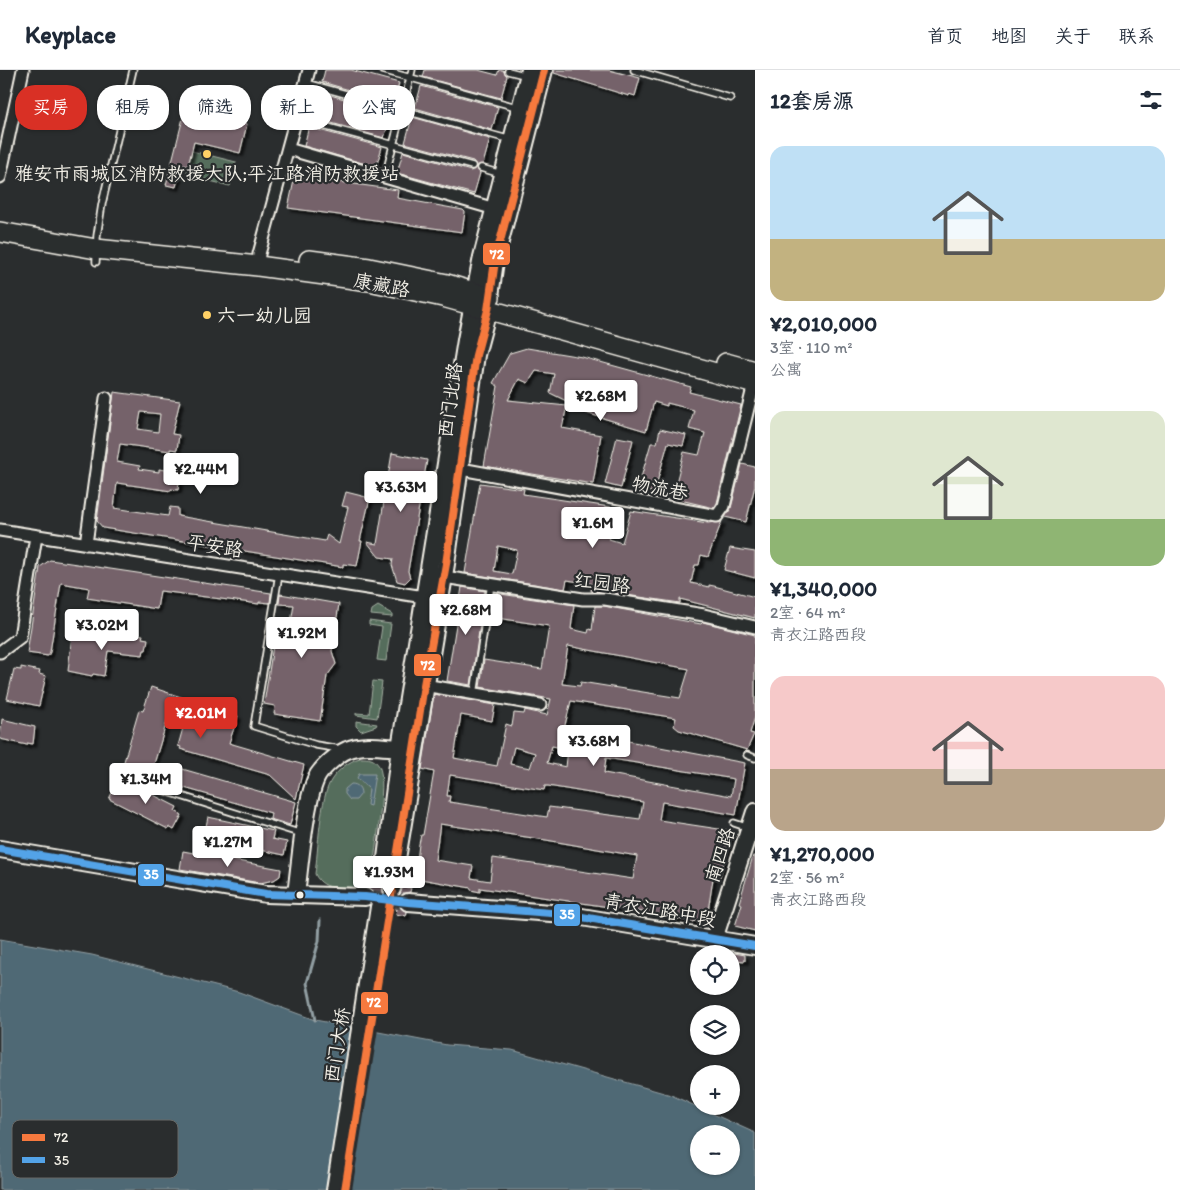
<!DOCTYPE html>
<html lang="zh">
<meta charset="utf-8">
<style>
body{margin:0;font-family:Itim,"LXGW WenKai TC",sans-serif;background:#f2f2f3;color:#1f2937;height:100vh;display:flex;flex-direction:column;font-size:19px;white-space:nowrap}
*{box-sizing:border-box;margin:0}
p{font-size:16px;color:#747a83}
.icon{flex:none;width:28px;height:28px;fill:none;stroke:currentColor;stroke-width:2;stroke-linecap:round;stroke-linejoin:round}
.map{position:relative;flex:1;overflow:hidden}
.details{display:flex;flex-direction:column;background:#fff;width:425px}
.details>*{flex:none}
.top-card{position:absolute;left:15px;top:15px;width:475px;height:45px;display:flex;gap:10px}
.buttons{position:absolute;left:690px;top:875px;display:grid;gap:10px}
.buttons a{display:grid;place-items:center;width:50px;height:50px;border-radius:50%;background:#fff;box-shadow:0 1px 4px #0004;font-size:25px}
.price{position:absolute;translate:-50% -42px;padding:0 11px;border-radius:5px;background:#fff;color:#222;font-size:16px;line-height:32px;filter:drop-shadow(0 1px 2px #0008)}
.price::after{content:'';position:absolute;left:50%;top:30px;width:15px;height:11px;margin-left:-8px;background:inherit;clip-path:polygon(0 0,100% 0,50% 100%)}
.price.current{background:#d93025;color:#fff}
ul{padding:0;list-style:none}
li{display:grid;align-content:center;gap:10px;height:265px;padding:0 15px}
li span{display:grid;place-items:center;height:155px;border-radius:15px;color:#555}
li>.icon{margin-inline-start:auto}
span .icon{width:90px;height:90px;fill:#fffc;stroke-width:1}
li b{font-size:21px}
h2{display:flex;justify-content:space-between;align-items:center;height:60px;padding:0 15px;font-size:21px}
.pill{padding:0 18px;border-radius:20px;background:#fff;box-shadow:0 1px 4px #0004;font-size:18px;line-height:45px}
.pill.current{background:#d93025;color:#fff}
header{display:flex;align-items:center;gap:30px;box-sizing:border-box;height:70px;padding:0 25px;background:#fff;border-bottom:1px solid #e0e1e3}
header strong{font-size:24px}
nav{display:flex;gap:28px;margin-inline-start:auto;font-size:18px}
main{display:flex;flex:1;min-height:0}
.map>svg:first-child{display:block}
</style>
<header>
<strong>Keyplace</strong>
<nav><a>首页</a><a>地图</a><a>关于</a><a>联系</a></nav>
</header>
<main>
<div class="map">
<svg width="755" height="1120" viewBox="0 0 755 1120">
<defs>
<filter id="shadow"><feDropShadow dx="3.5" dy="3.5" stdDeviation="1" flood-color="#0009"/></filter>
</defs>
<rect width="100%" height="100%" fill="#2a2d2e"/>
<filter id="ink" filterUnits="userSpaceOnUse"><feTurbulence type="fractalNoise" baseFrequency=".02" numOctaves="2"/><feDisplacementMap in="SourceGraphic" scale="10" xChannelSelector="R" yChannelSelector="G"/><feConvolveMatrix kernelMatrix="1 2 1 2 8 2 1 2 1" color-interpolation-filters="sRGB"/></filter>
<g filter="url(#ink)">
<path fill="#546d5b" stroke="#a4afa2" d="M192 81 236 92 230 116 186 105Z
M378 536 392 544V547L371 545 372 540Z
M369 551 391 554 386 591 377 590 382 557 369 555Z
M373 611 382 612 377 648 356 645V643L369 644Z
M356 651 377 654 376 656 361 661 356 656Z
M360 688C369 688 374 688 379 696 388 711 373 791 371 812H367L366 821C348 819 323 822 315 804 318 782 320 725 332 709 338 700 349 691 360 688Z"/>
<path fill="#506975" stroke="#929fa3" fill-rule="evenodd" d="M359 704H375L370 736 367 735 369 719 357 708Z
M351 714C358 714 361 718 361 724L356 730H350L345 724V719Z
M0 869 92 885 239 922 315 950 447 975 512 980 671 1025 755 1063V1120H0ZM699 1064H731V1096H699Z"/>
<path fill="#2a2d2e" d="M353 955 378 959 352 1120H327Z"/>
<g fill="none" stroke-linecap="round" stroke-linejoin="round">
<path stroke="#929fa3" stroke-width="3" d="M315 950 307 913 319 871 320 850"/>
</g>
<path fill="#74626a" stroke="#f4f1e8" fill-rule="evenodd" filter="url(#shadow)" d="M325 0H351L399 13 394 33 322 12Z
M425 0H478L497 5 499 0H503L507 6 501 28 423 7Z
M554 0H609L640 8 635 26 629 24V26L554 3Z
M421 16 498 37 492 60 415 38Z
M319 22 392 42 384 68 321 50 316 53 319 60 382 77 376 97 304 76 309 56 315 53 312 47Z
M185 40 247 54 240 83 194 72 188 96 181 95 176 117 166 115Z
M412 47 490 69 483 94 477 97 473 91 405 73Z
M403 82 471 101 476 97 480 103 474 124 397 103Z
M295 106 398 120 397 128 463 140 465 142 462 162 288 138Z
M527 278 582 287 691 317 689 322 741 335 717 433 714 438 672 428 684 382 699 385 705 363 689 359 694 340 667 333V336L654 332 646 361 586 343 587 341 550 323 554 304 536 301 528 313 519 309 508 330 567 336 562 358 601 365 593 414 484 396 498 316 493 313 510 283Z
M114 322 180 331 172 364 179 365 177 380 170 379V381L120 374 117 392 140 396 139 399 159 402V399L173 401V404L180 405 178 420 171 419V421L117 413 114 438 168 446 170 437 178 438V446L325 471 327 465 339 474 348 437 342 436 346 422 370 428 360 471H362L357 496 343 494V497L103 458 97 451ZM141 342 160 344 158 362 138 359Z
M660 359 686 365 683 376 668 373 654 423 638 418 651 373H657Z
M617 367 633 370 621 418 605 414Z
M392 383 427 390 408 501 410 508 405 513 397 511 392 495 393 489 379 487 367 472 377 474Z
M742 394 755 397V416L746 452 725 447 731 438Z
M480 413 524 419 523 424 617 438 609 469 622 473 631 441 708 453 722 451 708 487 701 485 699 495H695L691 513 709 517V515L714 516 755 527V548L680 529V533L606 522 591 521 592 514 567 510 565 519 465 503ZM498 476 517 480 512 504 494 501Z
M730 478 755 482V508L724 500Z
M50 490 271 523 270 533 259 532V534L160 521 157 539 87 528 89 518 61 513 50 582 48 586 27 583 40 497Z
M462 517 485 521 471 615 447 611Z
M494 523 574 535 571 559 588 563 589 559 592 560 595 536H604L701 554 703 552 755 565V647L750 663 754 664 747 680 679 660 674 656 676 648 571 631 564 659 745 693 736 745 662 732 659 750 732 761 720 807H715L713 809 708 841 699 850 693 852 643 842 480 818V822L471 820V818L415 808 419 774 421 765H423L434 702 422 699 434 624 495 635 492 651 461 645 454 688 497 696 506 654 512 656 514 643 524 644 525 640 547 645 551 629 480 617 484 590 542 599 547 569 549 556 491 547ZM568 576 689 599 680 628 581 612 580 616 562 614ZM552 676 568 679 566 697 547 693ZM514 677 535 683 530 698 510 694ZM606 688 734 709 731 726 604 703ZM450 705 544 720 545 716H548L643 732 640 749 549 737 547 747 449 732 450 726H447ZM440 754 546 770 637 786 633 809 493 788 490 811 471 808 473 796 435 790Z
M280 524 339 534 332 581 336 594 327 606 320 651 274 644 275 636 264 634 277 550 291 552 294 535 279 534Z
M117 562 143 565 142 568 148 569 146 580H144L143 585 108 581 104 606 93 604 92 606 68 601 72 565 110 567 111 564H116Z
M21 597 40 601 39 604 46 606 39 636 7 629 14 599 21 600Z
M151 617 238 646 229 673 304 695 296 729 270 705 180 679 181 677 178 676 186 647 170 641 151 704 123 695 139 640 143 641Z
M2 649 35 657 33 674 27 673V675L0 669Z
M172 696 296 732 290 755 270 749 271 743 167 713Z
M122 709 177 737 175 741 182 745 174 760 169 757 168 759 109 729 117 712 120 713Z
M208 747 274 761 272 769 287 772 284 785 251 778 247 773 241 775 222 769H209L204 766Z
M183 781 281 799 280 806 274 810 260 813 180 799Z
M753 786H755V861L735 856 742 834 739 833Z
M367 812 382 817 385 826 391 829 399 826 403 817 411 818 410 822 403 823 398 831 399 837 407 842 406 846 396 844 397 839 389 838 385 829 375 828 374 822 366 817Z
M734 883 745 885V891L733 890Z"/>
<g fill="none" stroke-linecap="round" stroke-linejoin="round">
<path stroke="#484a4a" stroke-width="16" stroke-dasharray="16 8" stroke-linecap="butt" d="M365 827 408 832"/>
<defs>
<path id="lane" d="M382 0 520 38
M634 0 730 28
M508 1 528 6
M306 13 511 70
M296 49 311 52
M320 55 472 96
M481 98 501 104
M385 107 412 0
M96 192 97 166 102 134 133 0
M279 504 254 656 316 675 340 679
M474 624 491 514
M747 685 755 688
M159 719 302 764
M734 753 749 758"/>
<path id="street" d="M288 79 495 139
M0 107 23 0
M258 196 259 184 309 0
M461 399 717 446 724 436 754 314
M0 460 424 527
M86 474 106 328
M444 507 583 529H605L704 545 755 557
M0 582 20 567 36 466
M424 615 540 635"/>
<path id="secondary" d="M0 779 266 824 365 827
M384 804 400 678 466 270 482 187 530 0
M392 819 446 494 476 285 488 240 495 191 544 0
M296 824C300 796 305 727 318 705 324 696 338 684 347 680 364 673 383 677 400 678
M408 832 564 844 755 876
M714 869 755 742
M335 1120 379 837"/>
<path id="primary" d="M0 162 96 179 258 196 369 211 443 227 755 314
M309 190 369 198 447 214 490 227
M726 293 755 301"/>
</defs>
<use href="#lane" stroke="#f4f1e8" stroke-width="9"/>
<use href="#street" stroke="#f4f1e8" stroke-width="15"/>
<use href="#secondary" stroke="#f4f1e8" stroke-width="20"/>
<use href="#primary" stroke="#f4f1e8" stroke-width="22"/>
<use href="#lane" stroke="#2a2d2e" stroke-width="5.5"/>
<use href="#street" stroke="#2a2d2e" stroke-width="11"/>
<use href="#secondary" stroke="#2a2d2e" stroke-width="16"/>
<use href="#primary" stroke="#2a2d2e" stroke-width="19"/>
<defs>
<path id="bus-1" d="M345 1120 424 615 446 494 476 285 488 240 495 191 544 0"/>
<path id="bus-2" d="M0 779 266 824 365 827 408 832 564 844 755 876"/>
</defs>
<use href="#bus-1" stroke="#2a2d2e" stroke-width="11"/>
<use href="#bus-2" stroke="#2a2d2e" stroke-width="11"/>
<use href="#bus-1" stroke="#f6793e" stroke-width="8"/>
<use href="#bus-2" stroke="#53a3e8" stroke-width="8"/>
</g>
</g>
<g fill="#ffd166" stroke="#2a2d2e" stroke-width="2">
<circle cx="207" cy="84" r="5"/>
<circle cx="207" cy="245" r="5"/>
</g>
<circle fill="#f4f1e8" stroke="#2a2d2e" stroke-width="2" cx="300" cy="825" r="4.5"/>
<g text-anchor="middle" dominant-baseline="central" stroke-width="4.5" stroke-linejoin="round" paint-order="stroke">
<g font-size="19" fill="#f4f1e8" stroke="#2a2d2e">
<text x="207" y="103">雅安市雨城区消防救援大队;平江路消防救援站</text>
<text x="217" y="245" text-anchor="start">六一幼儿园</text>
</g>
<g font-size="19" fill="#f4f1e8" stroke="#2a2d2e">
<text transform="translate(382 215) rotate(11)">康藏路</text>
<text transform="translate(450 330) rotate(-82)">西门北路</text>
<text transform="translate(660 418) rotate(11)">物流巷</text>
<text transform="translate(215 476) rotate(9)">平安路</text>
<text transform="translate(602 513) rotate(7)">红园路</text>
<text transform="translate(720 785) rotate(-72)">南四路</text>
<text transform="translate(660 840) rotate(10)">青衣江路中段</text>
<text transform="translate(337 975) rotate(-81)">西门大桥</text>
</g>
</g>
<rect x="12" y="1050" width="166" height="58" rx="8" fill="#2a2d2e" stroke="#676866" stroke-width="1"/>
<rect x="22" y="1064" width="23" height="7" fill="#f6793e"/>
<rect x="22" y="1087" width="23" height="6" fill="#53a3e8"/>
<g font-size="14" fill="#f4f1e8">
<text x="54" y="1072">72</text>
<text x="54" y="1095">35</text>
</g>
<g stroke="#2a2d2e" stroke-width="2">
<rect x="482" y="172" width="29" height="24" rx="5" fill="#f6793e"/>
<rect x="413" y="583" width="29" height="24" rx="5" fill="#f6793e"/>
<rect x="137" y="793" width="28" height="24" rx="5" fill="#53a3e8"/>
<rect x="553" y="833" width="28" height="24" rx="5" fill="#53a3e8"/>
<rect x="360" y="921" width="29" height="24" rx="5" fill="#f6793e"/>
</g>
<g font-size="14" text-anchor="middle" font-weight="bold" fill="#fff">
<text x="497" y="189">72</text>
<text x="428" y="600">72</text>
<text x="151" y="809">35</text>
<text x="567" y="849">35</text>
<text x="374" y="937">72</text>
</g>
</svg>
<div class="buttons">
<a><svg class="icon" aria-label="locate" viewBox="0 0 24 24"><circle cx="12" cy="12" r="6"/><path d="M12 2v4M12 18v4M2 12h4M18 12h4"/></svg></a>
<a><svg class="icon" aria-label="layers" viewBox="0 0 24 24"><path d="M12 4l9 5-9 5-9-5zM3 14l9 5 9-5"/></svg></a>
<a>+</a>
<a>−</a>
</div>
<b class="price" style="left:601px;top:352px">¥2.68M</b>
<b class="price" style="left:201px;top:425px">¥2.44M</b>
<b class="price" style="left:401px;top:443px">¥3.63M</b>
<b class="price" style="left:593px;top:479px">¥1.6M</b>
<b class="price" style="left:466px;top:566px">¥2.68M</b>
<b class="price" style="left:102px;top:581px">¥3.02M</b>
<b class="price" style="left:302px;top:589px">¥1.92M</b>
<b class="price current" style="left:201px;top:669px">¥2.01M</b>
<b class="price" style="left:594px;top:697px">¥3.68M</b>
<b class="price" style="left:146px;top:735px">¥1.34M</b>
<b class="price" style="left:228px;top:798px">¥1.27M</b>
<b class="price" style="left:389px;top:828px">¥1.93M</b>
<div class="top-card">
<a class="pill current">买房</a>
<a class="pill">租房</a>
<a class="pill">筛选</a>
<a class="pill">新上</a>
<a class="pill">公寓</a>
</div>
</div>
<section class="details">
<h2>12套房源<svg class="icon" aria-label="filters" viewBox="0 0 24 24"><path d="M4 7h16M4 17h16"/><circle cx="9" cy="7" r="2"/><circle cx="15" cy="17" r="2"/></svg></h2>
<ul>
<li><span style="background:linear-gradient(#bfe0f5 60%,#c2b280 0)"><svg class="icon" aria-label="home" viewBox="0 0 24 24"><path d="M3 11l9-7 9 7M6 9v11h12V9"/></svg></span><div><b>¥2,010,000</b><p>3室 · 110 m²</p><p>公寓</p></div></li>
<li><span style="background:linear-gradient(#dfe7d0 70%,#8fb573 0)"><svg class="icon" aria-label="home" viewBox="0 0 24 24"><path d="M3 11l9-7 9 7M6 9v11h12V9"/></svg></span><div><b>¥1,340,000</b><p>2室 · 64 m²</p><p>青衣江路西段</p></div></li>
<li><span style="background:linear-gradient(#f6c9c9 60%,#b9a48a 0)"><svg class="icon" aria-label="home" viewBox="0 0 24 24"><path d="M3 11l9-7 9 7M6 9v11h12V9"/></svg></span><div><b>¥1,270,000</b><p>2室 · 56 m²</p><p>青衣江路西段</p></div></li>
</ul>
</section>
</main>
